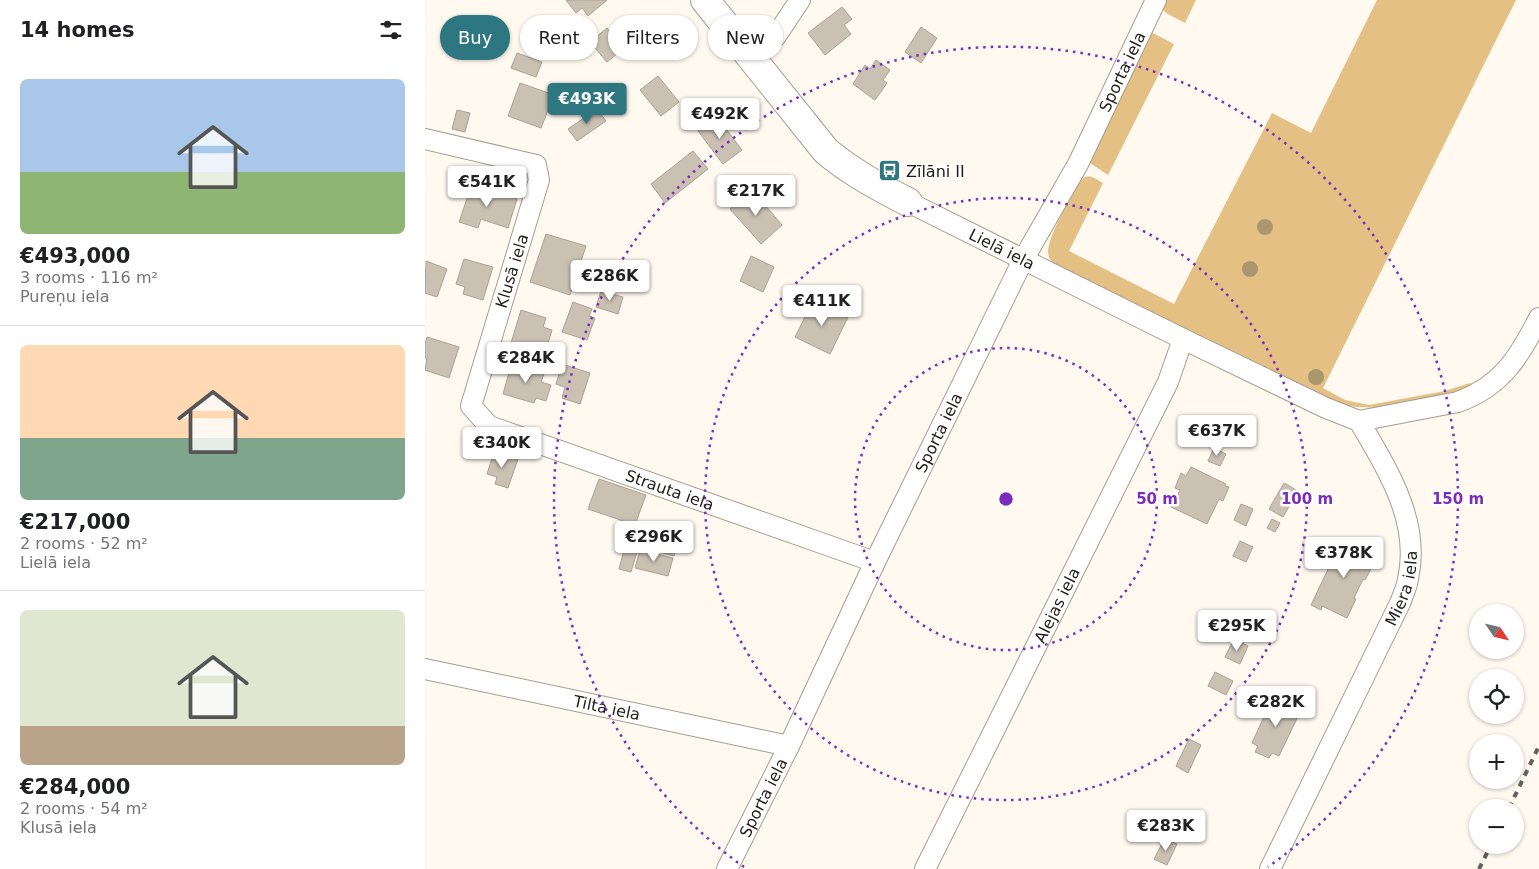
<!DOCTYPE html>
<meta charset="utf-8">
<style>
body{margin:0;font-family:"DejaVu Sans",sans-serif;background:#f2f2f2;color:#202124;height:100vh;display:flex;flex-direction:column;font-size:19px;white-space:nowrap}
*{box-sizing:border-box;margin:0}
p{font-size:16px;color:#757577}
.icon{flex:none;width:28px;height:28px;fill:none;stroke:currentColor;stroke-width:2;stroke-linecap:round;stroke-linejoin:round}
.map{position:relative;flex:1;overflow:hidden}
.side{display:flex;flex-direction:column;background:#fff;width:425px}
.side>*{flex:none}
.hud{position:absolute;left:15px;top:15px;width:475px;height:45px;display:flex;gap:10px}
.needle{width:32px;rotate:125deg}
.buttons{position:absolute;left:1044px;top:604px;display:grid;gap:10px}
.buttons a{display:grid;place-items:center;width:55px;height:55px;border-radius:50%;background:#fff;box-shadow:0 1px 4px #0004;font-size:25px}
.price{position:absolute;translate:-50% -42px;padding:0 11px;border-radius:5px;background:#fff;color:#222;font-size:16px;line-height:32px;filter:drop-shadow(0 1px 2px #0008)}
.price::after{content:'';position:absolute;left:50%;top:30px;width:15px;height:11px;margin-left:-8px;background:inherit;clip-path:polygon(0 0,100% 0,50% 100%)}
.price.current{background:#2f7780;color:#fff}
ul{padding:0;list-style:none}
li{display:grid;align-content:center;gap:10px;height:265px;padding:0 20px}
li+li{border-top:1px solid #e0e0e0}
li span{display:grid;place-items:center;height:155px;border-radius:8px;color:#555}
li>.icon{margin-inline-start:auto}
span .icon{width:90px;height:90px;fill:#fffc;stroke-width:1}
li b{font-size:21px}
h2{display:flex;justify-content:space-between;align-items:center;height:60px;padding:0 20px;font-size:21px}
.chip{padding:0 18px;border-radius:22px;background:#fff;box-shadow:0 1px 4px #0004;font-size:18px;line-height:45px}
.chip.current{background:#2f7780;color:#fff}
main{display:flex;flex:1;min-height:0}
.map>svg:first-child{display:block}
</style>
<main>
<section class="side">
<h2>14 homes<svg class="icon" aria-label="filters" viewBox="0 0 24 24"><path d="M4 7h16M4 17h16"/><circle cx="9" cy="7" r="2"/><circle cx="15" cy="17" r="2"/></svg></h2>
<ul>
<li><span style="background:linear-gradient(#a9c7e8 60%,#8fb573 0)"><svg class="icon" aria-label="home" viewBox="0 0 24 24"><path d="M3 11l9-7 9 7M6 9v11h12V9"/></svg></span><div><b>€493,000</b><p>3 rooms · 116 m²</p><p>Pureņu iela</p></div></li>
<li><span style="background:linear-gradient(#ffd9b3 60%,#7fa58c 0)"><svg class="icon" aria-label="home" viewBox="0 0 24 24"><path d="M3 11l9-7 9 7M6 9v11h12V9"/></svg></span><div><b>€217,000</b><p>2 rooms · 52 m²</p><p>Lielā iela</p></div></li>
<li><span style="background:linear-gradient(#dfe7d0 75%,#b9a48a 0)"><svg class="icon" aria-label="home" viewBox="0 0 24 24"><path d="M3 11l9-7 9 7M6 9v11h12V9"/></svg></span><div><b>€284,000</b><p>2 rooms · 54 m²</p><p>Klusā iela</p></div></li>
</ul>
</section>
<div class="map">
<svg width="1114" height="869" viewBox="0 0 1114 869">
<rect width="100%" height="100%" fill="#fff9f0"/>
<path fill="#e5c084" d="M737 0H771L760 23 741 13 736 8Z
M952 0H1091L898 388 920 400 944 405 1020 391 1045 383 1054 386 1041 392C1000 400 955 414 914 404L629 264C628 263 624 258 624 257 618 243 645 200 652 186 661 171 666 176 678 183L644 251 749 304 847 113 886 133Z
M724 31 749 44 683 175 665 163 664 154Z"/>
<path fill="#cbc1b3" stroke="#aba193" d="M141 0H182L163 16 157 8 151 13Z
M417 7 427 19 419 25 426 34 400 55 383 33Z
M135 15 155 39 132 59 112 34Z
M221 18 240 45 221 59 202 32Z
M496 27 512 38 496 63 480 52Z
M182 28 199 48 182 62 165 42Z
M92 53 117 62 111 77 86 68Z
M451 60 465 70 458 80 462 83 450 100 428 84 440 65 445 69Z
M233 76 254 102 236 116 215 90Z
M95 83 129 95 116 128 83 116Z
M172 109 181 121 152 141 143 129Z
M32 110 45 113 40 132 27 129Z
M292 117 317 150 298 164 273 131Z
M268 151 283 169 240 203 226 184Z
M47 184 92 199 83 228 56 219 53 228 34 222Z
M327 190 357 225 336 244 305 209Z
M121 234 161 246 145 295 105 282Z
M326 256 349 267 338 292 315 281Z
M39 259 68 267 58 300 38 294 40 287 31 284Z
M1 261 22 269 12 297 0 293Z
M176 291 198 297 193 314 171 307Z
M388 301 423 317 405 354 370 337Z
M148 302 167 309 164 316 170 318 162 340 137 332Z
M96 310 121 318 118 327 127 330 120 353 86 343Z
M2 337 34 347 24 378 0 370 2 358H0V344Z
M87 362 120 371 116 382 126 385 121 401 111 398 109 403 78 394Z
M137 364 165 373 155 404 137 398 140 387 131 384Z
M789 448 801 454 795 466 783 461Z
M69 452 93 459 83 488 70 484 72 477 62 474Z
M766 467 801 484 800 486 804 487 798 501 794 499 782 524 746 507 755 490 750 488 756 473 761 476Z
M174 479 221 495 210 525 163 509Z
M859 483 873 491 858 517 844 509Z
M816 504 828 509 821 526 809 520Z
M847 519 855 523 850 532 842 528Z
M220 533 253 541 249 556 216 547Z
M203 535 216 539 206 572 194 569Z
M917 540 932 547 935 541 942 544 939 551 952 557 940 580 938 579 929 598 931 599 922 618 897 606 896 610 886 605Z
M815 541 828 547 821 562 808 556Z
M215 550 248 558 243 576 210 568Z
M809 639 823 646 815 664 800 657Z
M790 672 808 681 801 695 783 686Z
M848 697 876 710 854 756 847 753 844 758 830 752 833 746 827 743Z
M764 739 776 745 763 773 751 766Z
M740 838 752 844 742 865 729 859Z"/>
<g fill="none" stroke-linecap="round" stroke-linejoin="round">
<defs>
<g id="street">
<path d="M328 58 351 36 375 0"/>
<path id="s1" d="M0 139 111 165 114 180 46 406 64 426 450 562"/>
<path id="s2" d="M483 202 758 339 901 408 934 421"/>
<path id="s3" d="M0 669 364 746"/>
<path id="s4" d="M302 869 364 746 450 562 598 260 653 164 731 0"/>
<path id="s5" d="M500 869 743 382 758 339"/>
<path id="s6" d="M845 869 976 601C978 594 982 587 983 579 996 521 962 469 934 421L1033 402C1077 386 1094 357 1114 318"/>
</g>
<path id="secondary" d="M280 0 401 151C426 172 454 187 483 202"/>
</defs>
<use href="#street" stroke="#a69d8f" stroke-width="22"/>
<use href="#secondary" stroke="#a69d8f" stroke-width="30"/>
<use href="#street" stroke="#fff" stroke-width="20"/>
<use href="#secondary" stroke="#fff" stroke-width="28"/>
<path stroke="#64605a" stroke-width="4" stroke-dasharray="6 6" stroke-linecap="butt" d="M1084 808 1114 746
M1054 869 1066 845"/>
</g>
<g fill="#ab976e">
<circle cx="840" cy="227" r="8"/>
<circle cx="825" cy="269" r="8"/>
<circle cx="891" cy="377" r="8"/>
</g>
<g fill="none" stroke="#7b2cbf" stroke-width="2.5" stroke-dasharray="2.5 5">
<circle cx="581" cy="499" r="151"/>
<circle cx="581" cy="499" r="301"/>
<path d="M319 867A452 452 0 1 1 843 867"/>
</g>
<defs>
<symbol id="bus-square" viewBox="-11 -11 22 22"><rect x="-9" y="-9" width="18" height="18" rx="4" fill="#2f7780" stroke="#fff"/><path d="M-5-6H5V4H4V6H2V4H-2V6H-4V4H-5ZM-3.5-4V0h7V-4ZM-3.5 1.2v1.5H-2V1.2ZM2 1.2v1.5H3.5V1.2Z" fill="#fff"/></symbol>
</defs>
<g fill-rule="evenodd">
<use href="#bus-square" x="452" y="158" width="25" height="25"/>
</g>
<g text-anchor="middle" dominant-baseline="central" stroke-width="5" stroke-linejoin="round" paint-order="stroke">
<g font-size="16" fill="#211d18" stroke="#fff">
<text stroke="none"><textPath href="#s4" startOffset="890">Sporta iela</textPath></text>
<text stroke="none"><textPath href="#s2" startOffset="105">Lielā iela</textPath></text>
<text transform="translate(87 271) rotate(-73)">Klusā iela</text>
<text stroke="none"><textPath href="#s4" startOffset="485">Sporta iela</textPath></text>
<text stroke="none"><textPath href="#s1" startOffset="584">Strauta iela</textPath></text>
<text stroke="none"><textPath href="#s6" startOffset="311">Miera iela</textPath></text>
<text stroke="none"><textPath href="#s5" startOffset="295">Alejas iela</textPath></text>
<text stroke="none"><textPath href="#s3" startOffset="186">Tilta iela</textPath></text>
<text stroke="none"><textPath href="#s4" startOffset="80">Sporta iela</textPath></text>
</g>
<g font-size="16" fill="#211d18" stroke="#fff" text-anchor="start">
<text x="481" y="171">Zīlāni II</text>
</g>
</g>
<circle cx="581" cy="499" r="8" fill="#7b2cbf" stroke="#fff" stroke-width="2.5"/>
<g font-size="15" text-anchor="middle" font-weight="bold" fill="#7b2cbf" stroke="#fff" stroke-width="5" stroke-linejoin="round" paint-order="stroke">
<text x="732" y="504">50 m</text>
<text x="882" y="504">100 m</text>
<text x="1033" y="504">150 m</text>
</g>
</svg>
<div class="buttons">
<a><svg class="needle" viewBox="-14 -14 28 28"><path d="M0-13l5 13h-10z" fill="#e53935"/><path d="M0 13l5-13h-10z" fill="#757577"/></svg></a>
<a><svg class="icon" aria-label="locate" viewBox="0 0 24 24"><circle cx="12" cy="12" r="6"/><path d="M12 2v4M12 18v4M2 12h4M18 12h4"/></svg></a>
<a>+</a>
<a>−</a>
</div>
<b class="price current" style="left:162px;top:125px">€493K</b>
<b class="price" style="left:295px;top:140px">€492K</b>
<b class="price" style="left:62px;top:208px">€541K</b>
<b class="price" style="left:331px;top:217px">€217K</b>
<b class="price" style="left:185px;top:302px">€286K</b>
<b class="price" style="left:397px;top:327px">€411K</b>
<b class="price" style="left:101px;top:384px">€284K</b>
<b class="price" style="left:792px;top:457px">€637K</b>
<b class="price" style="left:77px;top:469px">€340K</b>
<b class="price" style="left:229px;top:563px">€296K</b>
<b class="price" style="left:919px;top:579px">€378K</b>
<b class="price" style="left:812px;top:652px">€295K</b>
<b class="price" style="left:851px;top:728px">€282K</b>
<b class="price" style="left:741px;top:852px">€283K</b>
<div class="hud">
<a class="chip current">Buy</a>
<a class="chip">Rent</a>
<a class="chip">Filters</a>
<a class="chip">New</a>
</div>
</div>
</main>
